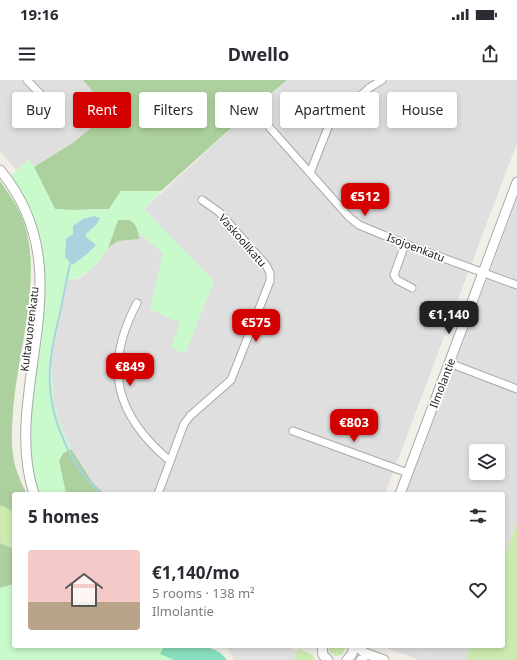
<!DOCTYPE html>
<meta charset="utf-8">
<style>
body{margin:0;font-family:"Noto Sans",sans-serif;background:#f2f2f3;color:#2b2b33;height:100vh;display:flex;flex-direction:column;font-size:15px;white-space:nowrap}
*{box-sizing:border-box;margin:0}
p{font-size:13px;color:#7c7c81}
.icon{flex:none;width:22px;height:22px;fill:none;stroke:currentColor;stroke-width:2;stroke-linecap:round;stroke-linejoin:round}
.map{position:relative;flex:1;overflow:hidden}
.sheet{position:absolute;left:12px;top:412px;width:493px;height:156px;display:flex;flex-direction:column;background:#fff;border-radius:4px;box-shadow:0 2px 6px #0003}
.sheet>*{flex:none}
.guide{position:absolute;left:12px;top:12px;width:493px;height:36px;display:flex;gap:8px}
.controls{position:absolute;left:469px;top:364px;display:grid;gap:8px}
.controls a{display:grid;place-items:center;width:36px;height:36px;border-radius:4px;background:#fff;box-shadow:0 2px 6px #0003;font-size:20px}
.price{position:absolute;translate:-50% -34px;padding:0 9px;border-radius:8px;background:#d40000;color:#fff;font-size:13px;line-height:26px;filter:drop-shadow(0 1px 2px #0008)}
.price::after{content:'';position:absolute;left:50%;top:24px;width:12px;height:9px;margin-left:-6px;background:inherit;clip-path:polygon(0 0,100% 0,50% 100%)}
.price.current{background:#222;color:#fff}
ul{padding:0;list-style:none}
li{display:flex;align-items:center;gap:12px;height:100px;padding:0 16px}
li+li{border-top:1px solid #e1e1e2}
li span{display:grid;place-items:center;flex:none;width:112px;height:80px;border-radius:4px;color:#555}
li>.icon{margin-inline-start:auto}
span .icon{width:48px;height:48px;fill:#fffc;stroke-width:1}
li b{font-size:17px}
h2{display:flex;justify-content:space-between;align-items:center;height:48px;padding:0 16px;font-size:17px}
.pill{padding:0 14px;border-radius:4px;background:#fff;box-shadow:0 2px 6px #0003;font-size:14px;line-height:36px}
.pill.current{background:#d40000;color:#fff}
.status{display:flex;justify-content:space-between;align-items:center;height:28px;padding:0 20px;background:#fff;direction:ltr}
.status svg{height:11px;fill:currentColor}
header{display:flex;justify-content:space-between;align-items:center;height:52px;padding:0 16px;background:#fff;font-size:18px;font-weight:700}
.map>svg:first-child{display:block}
</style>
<div class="status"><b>19:16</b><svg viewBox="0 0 49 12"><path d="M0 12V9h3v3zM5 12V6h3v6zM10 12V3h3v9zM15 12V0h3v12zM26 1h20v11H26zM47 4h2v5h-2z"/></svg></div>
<header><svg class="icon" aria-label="menu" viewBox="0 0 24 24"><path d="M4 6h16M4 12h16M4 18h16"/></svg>Dwello<svg class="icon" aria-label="share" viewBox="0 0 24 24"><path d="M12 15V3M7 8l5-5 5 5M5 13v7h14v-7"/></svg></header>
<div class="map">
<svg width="517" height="580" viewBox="0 0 517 580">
<rect width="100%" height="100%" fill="#f2efe9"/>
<path fill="#e0dfdf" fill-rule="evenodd" d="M0 0H83L110 32 74 62 34 87 28 80 17 91 0 71Z
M287 0H517V63L385 414H105L93 403 76 379 62 350 54 324 51 281 68 200 78 199 85 195 108 168 118 161 139 159 138 152 163 173 162 181 181 243 171 268 185 273 214 201 144 129 258 24Z
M517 119V443L503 480V414H406ZM476 371H498V393H476Z
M382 566H471L466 580H419Z"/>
<path fill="#cdebb0" d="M0 425 14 432V469L0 463Z
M517 443V580H466L471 566H503V480Z
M328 566H346L342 575 335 576 329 571Z
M300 569 313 575 315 580H294L297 571Z"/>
<path fill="#add19e" d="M83 0H287L258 24 161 111H121L109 129C91 129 74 131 55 129L34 87 74 62 110 32Z
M0 101C10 115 20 129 25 146 42 201 17 274 13 332 12 346 11 361 13 374 14 388 21 402 27 414H14V432L0 425Z
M125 138C136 141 138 149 139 159L118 161 108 168 118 140Z
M71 369 93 403 105 414H66L59 381 63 373Z
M0 463 14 469V504L0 508Z"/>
<path fill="#c8facc" d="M28 80 34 87 55 129C74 131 91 129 109 129L121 111H161L144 129 214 201 185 274 171 268 180 243 150 229 163 173 138 152 136 145 130 140H118C114 149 111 161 107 169 99 184 84 198 68 200L51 281 54 324 62 350 71 369 63 373 59 381 66 414H39L26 383 41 201C41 159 35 131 11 96Z
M14 504V566H204L224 575 227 580H0V508Z"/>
<path fill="#88e0be" d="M164 566C183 566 215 561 227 580H174L160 574Z"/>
<path fill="#e2e2e2" d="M222 566H284L297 571 294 580H234L228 569Z
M399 566H422L434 571 431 578Z"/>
<path fill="#aad3df" d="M94 136 100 138 96 145 86 154V157L96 165 86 175 72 185 65 177 66 159 73 154V146L83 139Z"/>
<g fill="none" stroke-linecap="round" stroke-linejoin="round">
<path stroke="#aad3df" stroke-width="2" d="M70 184C66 202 63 220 59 238 47 284 44 318 65 363 73 382 86 400 102 414"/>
<defs>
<path id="minor" d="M27 0 48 22
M270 48 349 137 359 145 405 164 517 205
M310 93 329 45 369 8 382 0
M405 164 394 195 397 200 412 208
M137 223C103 287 115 335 170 381
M449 283 517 309
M293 351 408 393
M158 414 184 344 190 336 231 300 270 201V193L266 185 219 132 202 120"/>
<path id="tertiary" d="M0 90C87 194 0 310 34 414
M400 414 517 102
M322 566 323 575 328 580
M356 566 365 573 384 580
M347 580 352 574 354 566
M361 580H363"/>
</defs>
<use href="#minor" stroke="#a9a9a9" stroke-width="9"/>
<use href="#tertiary" stroke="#a9a9a9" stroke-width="11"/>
<use href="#minor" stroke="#fff" stroke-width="7"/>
<use href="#tertiary" stroke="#fff" stroke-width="9"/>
</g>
<g text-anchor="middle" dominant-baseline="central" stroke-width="3.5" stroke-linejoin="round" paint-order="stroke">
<g font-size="11" fill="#222" stroke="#fff">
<text transform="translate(243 160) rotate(49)">Vaskoolikatu</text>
<text transform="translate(416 167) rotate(21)">Isojoenkatu</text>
<text transform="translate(29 249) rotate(-83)">Kultavuorenkatu</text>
<text transform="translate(442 303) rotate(-69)">Ilmolantie</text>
</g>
</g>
</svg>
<div class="controls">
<a><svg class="icon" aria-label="layers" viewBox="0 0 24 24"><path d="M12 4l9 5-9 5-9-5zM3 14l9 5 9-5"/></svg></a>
</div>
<b class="price" style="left:365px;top:137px">€512</b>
<b class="price current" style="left:449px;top:255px">€1,140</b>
<b class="price" style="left:256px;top:263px">€575</b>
<b class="price" style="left:130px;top:307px">€849</b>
<b class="price" style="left:354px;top:363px">€803</b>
<div class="guide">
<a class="pill">Buy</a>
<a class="pill current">Rent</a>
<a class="pill">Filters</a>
<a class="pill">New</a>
<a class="pill">Apartment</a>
<a class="pill">House</a>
</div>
<section class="sheet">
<h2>5 homes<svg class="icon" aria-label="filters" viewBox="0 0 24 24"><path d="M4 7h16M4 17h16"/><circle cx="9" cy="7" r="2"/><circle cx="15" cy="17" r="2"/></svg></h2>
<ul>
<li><span style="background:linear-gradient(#f6c9c9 65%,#b9a48a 0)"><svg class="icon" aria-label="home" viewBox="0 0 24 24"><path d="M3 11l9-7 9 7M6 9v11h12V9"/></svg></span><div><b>€1,140/mo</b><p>5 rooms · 138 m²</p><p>Ilmolantie</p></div><svg class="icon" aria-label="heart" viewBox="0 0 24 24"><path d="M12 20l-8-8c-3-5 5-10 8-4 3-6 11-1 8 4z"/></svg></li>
</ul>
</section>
</div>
